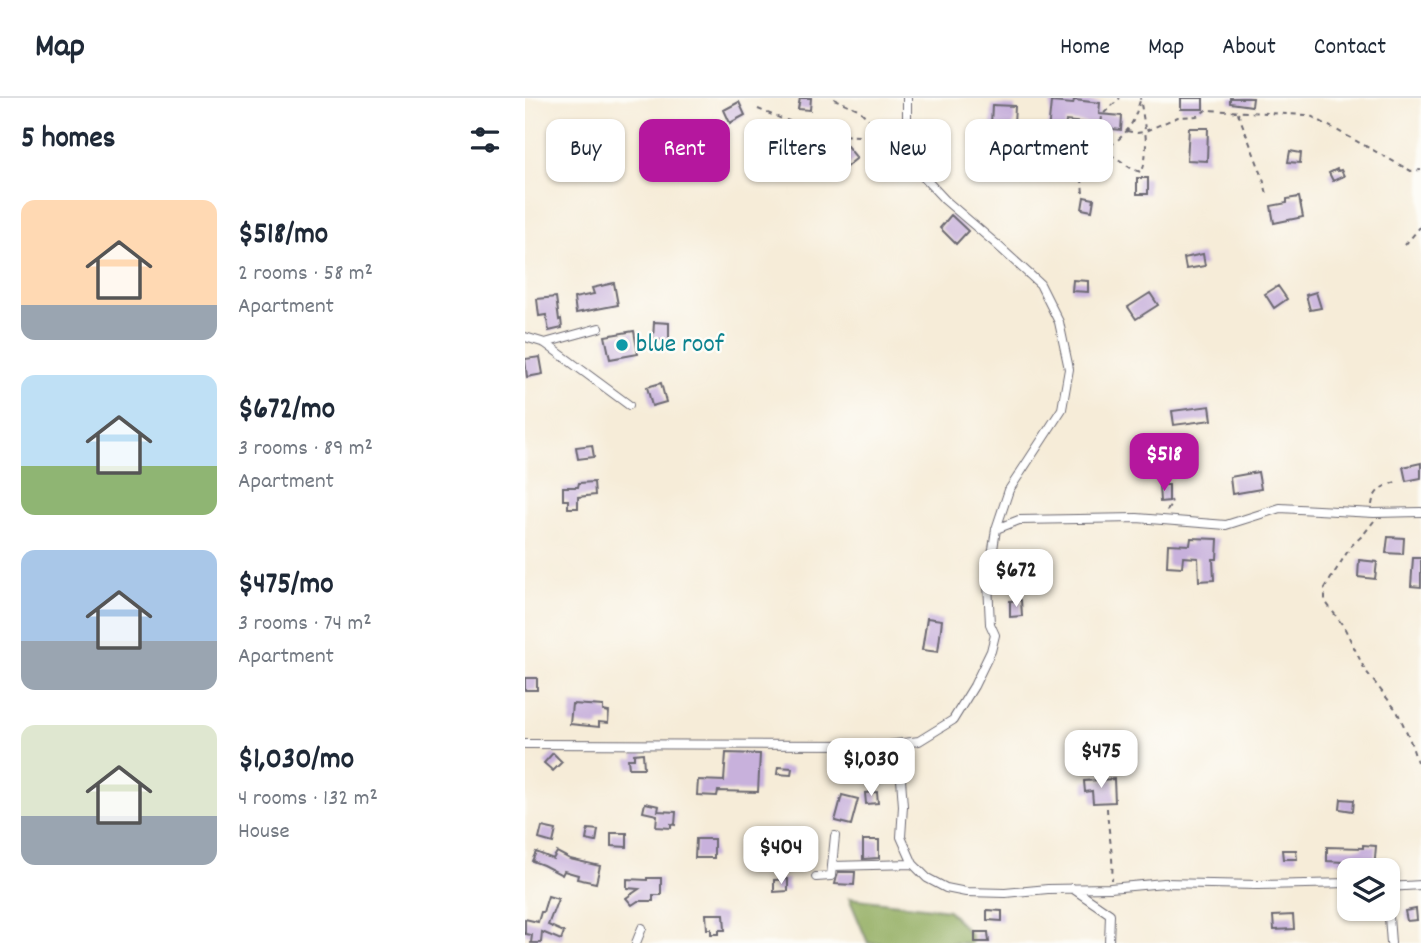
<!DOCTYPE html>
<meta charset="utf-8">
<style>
body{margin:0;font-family:Dekko,sans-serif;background:#f6f6f7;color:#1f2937;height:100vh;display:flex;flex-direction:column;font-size:26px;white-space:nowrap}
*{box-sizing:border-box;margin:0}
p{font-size:23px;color:#747a83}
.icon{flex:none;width:38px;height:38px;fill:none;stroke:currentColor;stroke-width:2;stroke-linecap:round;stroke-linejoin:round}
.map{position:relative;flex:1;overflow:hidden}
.drawer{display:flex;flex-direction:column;background:#fff;width:525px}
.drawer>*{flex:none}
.top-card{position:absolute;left:21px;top:21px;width:665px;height:63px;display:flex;gap:14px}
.buttons{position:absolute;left:812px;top:760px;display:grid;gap:14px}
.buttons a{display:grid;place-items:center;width:63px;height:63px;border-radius:14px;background:#fff;box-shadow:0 2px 5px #0004;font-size:35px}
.price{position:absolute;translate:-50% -60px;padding:0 16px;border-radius:14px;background:#fff;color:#222;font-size:23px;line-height:46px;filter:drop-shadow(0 2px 4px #0008)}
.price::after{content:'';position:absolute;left:50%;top:42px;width:21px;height:16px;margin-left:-10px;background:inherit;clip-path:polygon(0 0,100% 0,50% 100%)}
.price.active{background:#b5179e;color:#fff}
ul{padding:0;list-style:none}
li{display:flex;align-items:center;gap:21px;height:175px;padding:0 21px}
li span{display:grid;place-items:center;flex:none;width:196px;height:140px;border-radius:14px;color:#555}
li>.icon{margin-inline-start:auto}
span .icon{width:84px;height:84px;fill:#fffc;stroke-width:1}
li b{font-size:30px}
h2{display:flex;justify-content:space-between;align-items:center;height:84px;padding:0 21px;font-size:30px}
.pill{padding:0 24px;border-radius:14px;background:#fff;box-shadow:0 2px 5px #0004;font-size:24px;line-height:63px}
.pill.active{background:#b5179e;color:#fff}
header{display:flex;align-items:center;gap:42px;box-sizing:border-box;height:98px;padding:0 35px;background:#fff;border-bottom:2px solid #e0e1e3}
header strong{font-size:33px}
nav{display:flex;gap:38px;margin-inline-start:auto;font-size:24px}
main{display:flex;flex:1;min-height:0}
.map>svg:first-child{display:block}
</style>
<header>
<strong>Map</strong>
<nav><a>Home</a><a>Map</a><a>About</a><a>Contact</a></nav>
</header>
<main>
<section class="drawer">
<h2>5 homes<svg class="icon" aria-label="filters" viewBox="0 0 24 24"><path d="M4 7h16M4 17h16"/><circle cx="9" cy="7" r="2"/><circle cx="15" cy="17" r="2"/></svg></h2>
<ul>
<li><span style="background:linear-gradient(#ffd9b3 75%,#9aa5b1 0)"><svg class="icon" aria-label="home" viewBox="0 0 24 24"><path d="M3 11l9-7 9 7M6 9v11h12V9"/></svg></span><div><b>$518/mo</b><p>2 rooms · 58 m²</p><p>Apartment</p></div></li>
<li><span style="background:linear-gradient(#bfe0f5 65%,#8fb573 0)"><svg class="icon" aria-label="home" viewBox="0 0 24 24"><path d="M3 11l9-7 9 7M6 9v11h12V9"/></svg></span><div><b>$672/mo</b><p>3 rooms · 89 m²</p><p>Apartment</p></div></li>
<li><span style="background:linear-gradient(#a9c7e8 65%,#9aa5b1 0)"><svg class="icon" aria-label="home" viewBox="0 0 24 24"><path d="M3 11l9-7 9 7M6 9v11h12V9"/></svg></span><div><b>$475/mo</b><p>3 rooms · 74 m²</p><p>Apartment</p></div></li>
<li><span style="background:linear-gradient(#dfe7d0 65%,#9aa5b1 0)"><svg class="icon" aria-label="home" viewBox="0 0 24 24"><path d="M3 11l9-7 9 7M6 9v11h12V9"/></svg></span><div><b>$1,030/mo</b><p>4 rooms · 132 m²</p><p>House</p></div></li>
</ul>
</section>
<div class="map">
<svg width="896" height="845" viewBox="0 0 896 845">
<rect width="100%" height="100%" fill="#fdfcf7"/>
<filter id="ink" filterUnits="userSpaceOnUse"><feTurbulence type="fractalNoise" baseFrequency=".0143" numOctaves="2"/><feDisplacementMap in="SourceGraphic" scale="14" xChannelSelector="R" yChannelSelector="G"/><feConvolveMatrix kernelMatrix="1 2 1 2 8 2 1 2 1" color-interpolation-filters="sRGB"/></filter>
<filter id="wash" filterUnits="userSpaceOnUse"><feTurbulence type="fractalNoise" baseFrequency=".00686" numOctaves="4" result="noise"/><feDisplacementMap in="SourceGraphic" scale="28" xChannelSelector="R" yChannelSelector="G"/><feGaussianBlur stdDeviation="1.57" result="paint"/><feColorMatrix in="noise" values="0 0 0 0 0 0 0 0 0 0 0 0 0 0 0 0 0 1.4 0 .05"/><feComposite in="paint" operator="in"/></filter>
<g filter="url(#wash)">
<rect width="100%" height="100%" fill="#f6ecd8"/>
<path fill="#91ac5e" stroke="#5a674c" stroke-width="2" d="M324 800 423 812 446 837V845H343Z"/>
<g id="blocks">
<path fill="#c8b1dc" d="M275 0H286L285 12 273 11Z
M656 0H678V11H656Z
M705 0H728L727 8 705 5Z
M549 2 575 5 574 16 597 18 596 32 579 30V27L541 23 539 37H541L538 57 509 54 512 33 523 34 526 4 548 6Z
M214 4 220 17 205 25 199 12Z
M467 7 490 8 489 26H488L483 55 462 51 466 27Z
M664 30H683L682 63 662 62Z
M391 35 410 36 409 53 393 51Z
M317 42 332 60 315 74 300 56Z
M765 53 776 55 775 65 763 64Z
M812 71 813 73 816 72 819 78 808 83 804 75Z
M612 80H623V96H612Z
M559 99 569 101 567 113 557 111Z
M774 99 778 119 749 125 746 108 762 105V101Z
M426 117 443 133 431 146 415 130Z
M678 156 680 168 661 171 659 160Z
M548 182 563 183V194L547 193Z
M89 185 93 207 51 215 49 200 69 196 67 190Z
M753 188 762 201 749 210 740 196Z
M791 194 796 210 785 212 781 197Z
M625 195 633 207 611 221 603 209Z
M31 199 34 222 36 221 37 230 24 233 21 217 14 218 12 201Z
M129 224 144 225V243L128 242Z
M109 233 113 256 85 261 80 238Z
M15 259 18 276 2 279 0 261Z
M136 285 141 304 127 308 122 289Z
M685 308 687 322 649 327 647 313Z
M67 347 69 359 53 361 51 349Z
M896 365V380L881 383 878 369Z
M733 374 736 391 707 396 705 379Z
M69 384 70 397 53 399V410H43V402H38V389H53L54 385Z
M634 387H644V403L635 404Z
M863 439 879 440 878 456 861 455Z
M666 440 693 441 692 461H688L689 482 674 483 673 460 658 459 657 469 642 468 643 446 665 447Z
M888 460H896V489L886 488Z
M834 462 852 464 850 481 833 479Z
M496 502 497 518 485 519V503Z
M402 520 417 522 413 554 397 552Z
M0 580H12V592H0Z
M47 606 78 608V613L84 614 83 625 74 624V629L45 626Z
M28 655 37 664 28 673 19 665Z
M118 655 119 670H104L103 661H109V656Z
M201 655 235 656 233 694 193 693 192 698 172 697 173 682 199 683Z
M253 669 267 670 266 677 252 676Z
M589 681 590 704 568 705 567 693 560 694 559 683Z
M352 694 353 705 341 706 340 695Z
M317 697 333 701 326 727 310 723Z
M816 701 829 702 828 713 815 711Z
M120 705 134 708 133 713 151 714 150 727 146 726V730L131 729 132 717 118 714Z
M17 729 31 732 28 745 14 741Z
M63 731 73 732 71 744 61 742Z
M86 735H102V749L86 748Z
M171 741H189V760H170Z
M338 742H354V760L338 761Z
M838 747 851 748 849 772H818V764L802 763V749L838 750Z
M757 752H771L772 761H758Z
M11 754 28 761 32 754 45 761 75 768 71 785 52 781 53 777 39 773 37 777 18 767 7 763Z
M313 774H330L329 787 310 786Z
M122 780H136V797H128V803H113L107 807 101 800 114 791 102 790V781L122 782Z
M263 781V793L249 794V782Z
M23 798 33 801 23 827 39 834 36 842 17 834 16 845H6L7 837 0 836V821L13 824 16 814H18Z
M891 811 892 822 882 823 880 813Z
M462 812 477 813V823L462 822Z
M181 816H199L200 832H194V836H186V831H182Z
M768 817 769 831 749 832 748 818Z
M450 834H463L464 844H450Z"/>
</g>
</g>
<g filter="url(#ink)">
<use href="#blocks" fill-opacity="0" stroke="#6c6972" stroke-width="2"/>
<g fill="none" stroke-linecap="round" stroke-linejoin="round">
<defs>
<path id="minor" d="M0 239 20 245 104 307
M20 245 74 230
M471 431 494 422 612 420 701 427 755 410 849 415 896 414
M0 646 363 647 394 643 428 622 449 588 466 553 470 537 465 526 463 485 471 431 484 392 537 311 544 271 534 224 515 186 470 145 420 102 390 70 382 23V0
M363 647 372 660 376 681 378 708 376 739 388 766 402 780 421 790 441 794 480 795 523 791 585 790 639 785 733 787 824 785
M307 768 388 766
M291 779 306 778 310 738
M863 789 896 787
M547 790 585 816 584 845
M863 806 866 845
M111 845 117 830"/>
</defs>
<use href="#minor" stroke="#6c6972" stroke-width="10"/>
<path stroke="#6c6972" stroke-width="2" stroke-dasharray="5 5" stroke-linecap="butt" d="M309 1 333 11 352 29 357 39 379 59
M233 11 257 21 315 37 357 39
M713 15 737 77 742 96
M602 33 612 35 618 34 653 19 672 18 681 12 784 17 886 73 896 72
M575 55C595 56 601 72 617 74 625 49 619 25 615 0
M557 69 564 48 576 32 577 17 595 0
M558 95C552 49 582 60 603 31 610 22 612 11 616 0
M880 147 896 128
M847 407C849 391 860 387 875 383
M642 413 647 405 646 402
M849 423 838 437 826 448 800 490V503L819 529 840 572 872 613 884 639 892 664
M582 710C583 734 589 757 587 782"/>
<use href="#minor" stroke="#fff" stroke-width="8"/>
</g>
</g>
<circle fill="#0f9aa8" stroke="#fdfcf7" stroke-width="2.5" cx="97" cy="247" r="7"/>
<g text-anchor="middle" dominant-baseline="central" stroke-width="5" stroke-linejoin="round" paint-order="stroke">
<g font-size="26" fill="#0d838f" stroke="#fdfcf7" text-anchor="start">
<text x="111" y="247">blue roof</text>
</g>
</g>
</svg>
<div class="buttons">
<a><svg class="icon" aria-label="layers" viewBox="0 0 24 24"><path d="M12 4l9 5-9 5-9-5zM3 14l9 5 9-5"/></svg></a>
</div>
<b class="price active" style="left:639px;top:395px">$518</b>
<b class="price" style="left:491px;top:511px">$672</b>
<b class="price" style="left:576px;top:692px">$475</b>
<b class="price" style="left:346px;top:700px">$1,030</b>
<b class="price" style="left:256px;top:788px">$404</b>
<div class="top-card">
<a class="pill">Buy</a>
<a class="pill active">Rent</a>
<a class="pill">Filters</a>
<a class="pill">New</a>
<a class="pill">Apartment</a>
</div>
</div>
</main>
